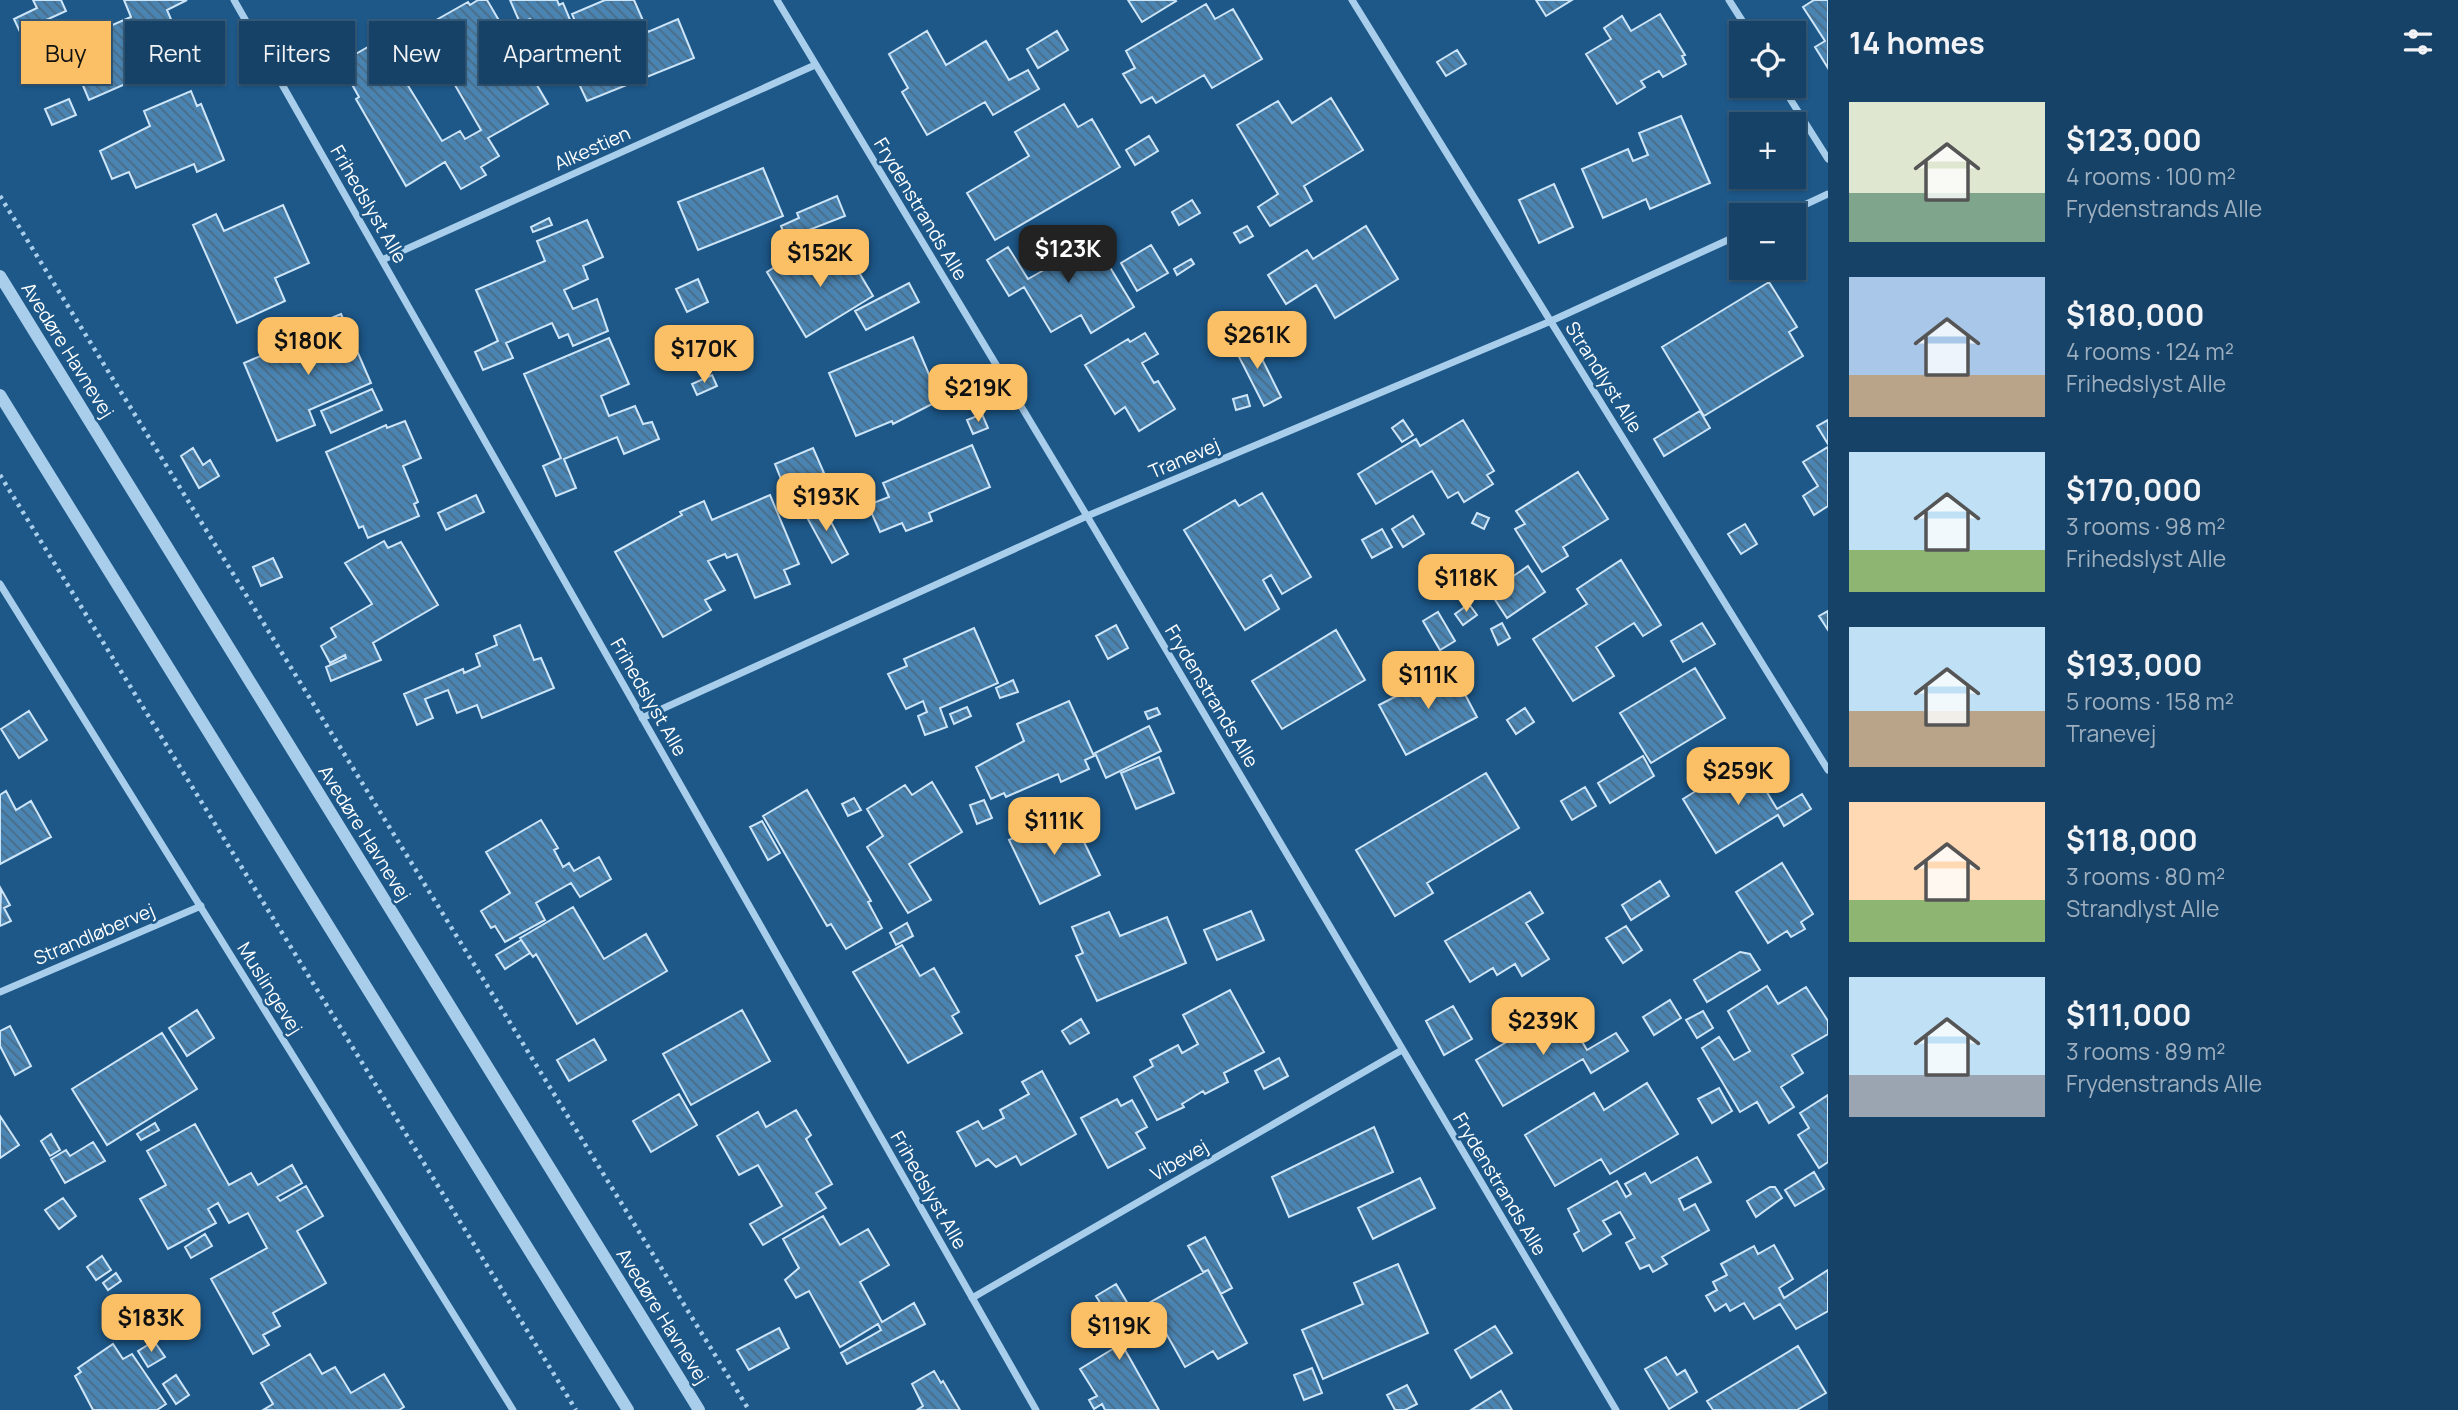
<!DOCTYPE html>
<meta charset="utf-8">
<style>
body{margin:0;font-family:Manrope,sans-serif;background:#234d70;color:#f1f3f6;height:100vh;display:flex;flex-direction:column;font-size:26px;white-space:nowrap}
*{box-sizing:border-box;margin:0}
p{font-size:23px;color:#9eb0c0}
.icon{flex:none;width:38px;height:38px;fill:none;stroke:currentColor;stroke-width:2;stroke-linecap:round;stroke-linejoin:round}
.map{position:relative;flex:1;overflow:hidden}
.details{display:flex;flex-direction:column;background:#164267;width:630px}
.details>*{flex:none}
.top-card{position:absolute;left:21px;top:21px;width:665px;height:63px;display:flex;gap:14px}
.tools{position:absolute;left:1729px;top:21px;display:grid;gap:14px}
.tools a{display:grid;place-items:center;width:77px;height:77px;border-radius:0px;background:#164267;box-shadow:0 2px 5px #0004,0 0 0 2px #355b7b;font-size:35px}
.price{position:absolute;translate:-50% -60px;padding:0 16px;border-radius:14px;background:#fbc066;color:#111;font-size:23px;line-height:46px;filter:drop-shadow(0 2px 4px #0008)}
.price::after{content:'';position:absolute;left:50%;top:42px;width:21px;height:16px;margin-left:-10px;background:inherit;clip-path:polygon(0 0,100% 0,50% 100%)}
.price.current{background:#222;color:#fff}
ul{padding:0;list-style:none}
li{display:flex;align-items:center;gap:21px;height:175px;padding:0 21px}
li span{display:grid;place-items:center;flex:none;width:196px;height:140px;border-radius:0px;color:#555}
li>.icon{margin-inline-start:auto}
span .icon{width:84px;height:84px;fill:#fffc;stroke-width:1}
li b{font-size:30px}
h2{display:flex;justify-content:space-between;align-items:center;height:84px;padding:0 21px;font-size:30px}
.chip{padding:0 24px;border-radius:0px;background:#164267;box-shadow:0 2px 5px #0004,0 0 0 2px #355b7b;font-size:24px;line-height:63px}
.chip.current{background:#fbc066;color:#111}
main{display:flex;flex:1;min-height:0}
.map>svg:first-child{display:block}
</style>
<main>
<div class="map">
<svg width="1828" height="1410" viewBox="0 0 1828 1410">
<defs>
<pattern id="building-back-hatch" width="6" height="6" patternUnits="userSpaceOnUse" patternTransform="scale(1.75)"><rect width="6" height="6" fill="#4a84b2"/><path d="M-1 5l2 2M0 0l6 6M5-1l2 2" fill="none" stroke="#4b6b84"/></pattern>
</defs>
<rect width="100%" height="100%" fill="#1d5889"/>
<path fill="url(#building-back-hatch)" stroke="#cde5f8" stroke-width="2" d="M33 0H61L66 11 20 32 14 19 37 8Z
M124 0H187L167 10 187 57 89 100 66 45 131 17Z
M478 0H487L548 104 488 138 499 156 481 167 486 175 461 189 445 162 406 186 356 99 359 97 340 63 380 40 442 141 460 131 465 139 481 130 422 28 468 2 470 5Z
M510 0H557L559 5 563 3 571 22 555 28 568 55 551 63 530 19 520 23Z
M605 0H634L648 32 678 19 694 58 587 101 580 86 599 77 572 14Z
M1128 0H1175L1176 1 1142 22Z
M1536 0H1572L1546 16Z
M1814 0H1828V68L1815 47 1825 41 1803 7Z
M1206 4 1215 19 1233 9 1262 59 1212 88 1204 75 1156 103 1152 97 1141 103 1123 74 1135 68 1126 51Z
M1660 14 1685 55 1682 56 1686 64 1663 77 1659 71 1641 81 1645 87 1617 104 1586 54 1611 39 1604 28 1622 16 1631 31Z
M927 31 946 65 986 41 1009 80 1028 70 1039 89 993 115 985 102 927 135 902 92 908 88 889 54Z
M1057 31 1068 50 1038 68 1027 49Z
M1457 50 1466 64 1446 76 1437 62Z
M191 91 197 106 201 104 224 160 197 172 194 164 136 188 129 172 112 179 100 151 150 126 144 111Z
M1331 98 1363 150 1304 186 1312 201 1270 226 1258 207 1278 194 1237 125 1278 101 1292 123Z
M69 99 76 115 52 125 45 109Z
M1064 104 1078 127 1092 119 1120 167 995 240 967 193 1029 156 1015 132Z
M1681 116 1710 183 1650 209 1646 199 1603 218 1582 169 1628 149 1633 161 1648 155 1639 133Z
M1149 136 1158 151 1135 165 1126 150Z
M763 168 783 216 698 250 678 202Z
M1554 184 1573 227 1539 243 1519 200Z
M837 196 845 216 786 239 781 226 799 218 797 213Z
M1192 200 1200 213 1179 225 1172 212Z
M283 205 309 263 275 278 285 301 237 323 193 225 216 214 224 231Z
M549 218 552 225 533 232 531 227Z
M587 220 603 257 583 266 588 279 564 290 573 309 597 299 608 331 573 346 568 334 559 338 552 323 506 343 513 358 483 370 475 352 498 341 476 290 545 261 537 241Z
M1247 226 1253 236 1240 243 1234 233Z
M1366 226 1398 279 1335 318 1316 285 1286 304 1268 275 1307 250 1313 259Z
M1088 231 1134 307 1091 333 1081 315 1051 332 1024 287 1009 296 987 260 1008 247 1028 279 1058 262 1052 252Z
M842 244 873 296 806 337 767 272 792 256 800 269Z
M1151 245 1168 273 1137 291 1121 263Z
M1191 259 1194 264 1177 275 1174 269Z
M698 279 708 302 687 312 676 289Z
M1769 282 1797 327 1789 332 1803 356 1704 416 1662 347Z
M909 283 919 302 866 330 855 311Z
M341 314 371 383 309 410 315 425 277 441 244 363 272 351 277 362 312 348 304 329Z
M1145 333 1158 354 1142 363 1154 383 1158 381 1175 409 1139 431 1125 407 1115 414 1085 365 1128 339 1130 342Z
M913 337 940 400 893 424 892 421 856 436 829 373Z
M1251 337 1281 397 1264 406 1233 345Z
M609 338 629 384 601 396 609 416 635 406 643 424 652 422 659 439 624 454 617 437 564 459 576 488 556 496 543 466 561 458 524 374Z
M712 375 717 386 697 395 692 384Z
M372 389 382 410 331 433 321 411Z
M1247 395 1250 406 1236 410 1233 399Z
M1700 411 1710 428 1664 456 1654 439Z
M982 414 988 428 973 434 967 420Z
M1403 420 1413 435 1402 442 1392 428Z
M1463 420 1494 471 1487 475 1493 484 1464 502 1458 492 1448 498 1432 471 1376 504 1358 474 1416 439 1420 446Z
M1828 420V444L1817 426Z
M405 421 421 458 403 466 418 502 414 504 419 516 368 538 363 526 359 528 326 452 386 425 387 428Z
M972 445 990 487 929 513 932 521 906 531 902 523 880 532 868 505 889 497 883 483Z
M1828 447V506L1814 515 1803 496 1818 486 1803 462Z
M193 448 203 465 210 460 219 476 199 488 181 456Z
M813 448 824 473 785 489 775 464Z
M1578 472 1608 519 1563 547 1568 556 1542 572 1515 529 1525 524 1516 511Z
M811 484 816 495 800 503 795 493Z
M1262 493 1311 577 1282 594 1271 575 1263 580 1279 609 1245 630 1184 530 1235 500 1239 506Z
M476 495 484 512 446 530 438 513Z
M770 495 799 564 784 570 790 584 755 598 737 554 727 558 725 554 708 561 725 590 705 600 711 610 663 637 615 552 682 515 680 512 704 501 712 520Z
M821 503 848 554 832 563 804 512Z
M1477 513 1489 518 1484 529 1472 523Z
M1413 516 1424 534 1403 547 1392 529Z
M1745 524 1757 544 1741 554 1728 534Z
M1382 529 1392 547 1372 558 1362 540Z
M384 541 388 548 401 542 438 605 373 643 381 660 331 681 326 667 346 658 345 655 330 663 321 646 336 637 331 628 372 604 345 563Z
M273 558 282 577 261 586 253 567Z
M1621 560 1661 625 1643 636 1634 623 1596 647 1614 676 1573 701 1533 639 1587 604 1577 589Z
M1528 566 1545 592 1507 618 1490 592Z
M1469 604 1477 615 1463 625 1455 614Z
M1828 611V630L1819 616Z
M1438 612 1455 641 1440 650 1423 621Z
M1502 623 1510 638 1498 645 1491 629Z
M1702 623 1715 644 1683 662 1671 641Z
M520 625 534 660 541 658 554 688 482 718 477 705 457 713 448 690 425 699 433 718 417 725 404 694 463 669 464 673 480 666 476 654 497 645 494 636Z
M1116 625 1128 648 1108 659 1096 636Z
M974 628 998 683 940 708 947 727 925 735 918 716 927 712 923 701 906 709 888 674 907 666 904 659Z
M1336 630 1365 680 1282 729 1252 681Z
M1451 668 1477 717 1406 755 1379 705Z
M1695 668 1725 718 1651 763 1620 713Z
M1013 680 1018 692 1000 698 996 688Z
M1069 701 1094 756 1085 760 1089 769 1061 782 1058 774 1006 797 1004 793 991 799 976 767 1024 741 1017 724Z
M967 707 971 716 954 724 950 714Z
M1157 708 1160 714 1148 719 1145 712Z
M1525 708 1534 722 1516 734 1507 720Z
M29 711 47 740 19 758 1 729Z
M1149 726 1161 751 1106 778 1095 753Z
M1643 756 1654 776 1610 803 1598 783Z
M1159 757 1174 793 1136 809 1121 773Z
M1747 759 1777 809 1802 794 1811 809 1784 826 1778 815 1716 853 1683 799Z
M1486 773 1519 828 1427 883 1433 893 1395 916 1356 850Z
M932 782 962 832 909 864 931 900 908 913 867 847 883 836 867 809 905 785 912 795Z
M1585 787 1596 806 1572 820 1561 801Z
M807 790 871 901 868 902 882 928 846 949 831 924 827 926 763 816Z
M6 791 16 810 31 801 51 837 0 864V795Z
M854 798 861 810 848 816 842 804Z
M984 800 992 818 977 824 970 805Z
M1069 811 1100 875 1040 904 1009 840Z
M541 820 558 848 554 850 563 867 569 863 574 871 599 857 611 879 580 897 571 883 536 903 545 920 505 942 495 926 491 928 481 911 510 893 486 852Z
M762 821 780 853 768 860 750 827Z
M1782 863 1813 914 1801 922 1805 929 1791 937 1787 931 1768 943 1736 892Z
M1660 881 1669 896 1631 920 1622 905Z
M1 889 10 905 4 908 11 921 0 926Z
M1530 892 1543 913 1526 923 1549 959 1522 976 1515 964 1497 975 1493 968 1470 982 1445 941Z
M573 907 604 959 646 934 667 971 577 1024 536 954 533 957 520 938Z
M1251 911 1264 940 1217 960 1204 930Z
M1109 912 1120 936 1167 917 1186 963 1097 1001 1076 956 1083 953 1072 927Z
M907 923 913 936 896 945 890 933Z
M1626 926 1642 950 1623 963 1606 938Z
M521 940 530 953 505 969 496 955Z
M902 945 920 976 934 968 959 1012 952 1016 962 1033 908 1063 853 972Z
M1740 952 1750 954 1760 970 1707 1002 1694 980Z
M1767 986 1778 1004 1806 987 1828 1021V1034L1792 1055 1803 1073 1781 1087 1794 1107 1769 1123 1757 1102 1740 1112 1702 1048 1719 1037 1734 1060 1750 1051 1728 1011Z
M1230 990 1264 1052 1224 1073 1228 1082 1205 1094 1203 1091 1182 1104 1184 1107 1157 1120 1134 1077 1153 1066 1150 1060 1178 1045 1182 1053 1198 1044 1183 1015Z
M1670 1000 1681 1018 1654 1035 1643 1017Z
M1453 1006 1472 1039 1444 1055 1426 1021Z
M1563 1009 1587 1050 1616 1033 1628 1051 1591 1073 1583 1059 1503 1106 1476 1060Z
M197 1010 214 1038 187 1056 169 1028Z
M742 1010 770 1061 691 1105 663 1054Z
M1703 1011 1713 1028 1697 1038 1686 1020Z
M1081 1019 1089 1033 1070 1044 1062 1031Z
M10 1026 31 1066 15 1075 0 1046V1031Z
M162 1033 197 1089 107 1145 72 1089Z
M594 1039 606 1060 569 1081 557 1060Z
M1279 1058 1288 1076 1264 1089 1255 1071Z
M1042 1071 1076 1134 1021 1165 1016 1156 996 1167 988 1159 976 1166 957 1132 978 1121 983 1129 1004 1118 1000 1110 1029 1094 1022 1082Z
M1647 1083 1678 1134 1610 1174 1601 1159 1555 1186 1525 1135 1594 1093 1604 1110Z
M1719 1088 1732 1111 1712 1123 1698 1099Z
M679 1094 697 1125 651 1152 633 1121Z
M1828 1095V1162L1819 1168 1798 1135 1809 1128 1800 1113Z
M1117 1099 1121 1106 1132 1100 1147 1127 1136 1133 1145 1148 1108 1168 1081 1118Z
M796 1110 811 1135 806 1139 832 1184 816 1193 826 1208 763 1245 750 1224 782 1206 758 1165 739 1175 717 1136 758 1112 766 1127Z
M0 1116 19 1145 0 1158Z
M155 1123 159 1130 141 1140 137 1134Z
M195 1124 229 1185 251 1173 258 1185 292 1165 302 1183 277 1197 280 1201 306 1186 323 1216 297 1231 326 1283 273 1313 280 1326 263 1335 269 1345 253 1354 211 1279 267 1248 248 1213 229 1223 218 1203 208 1209 216 1223 168 1249 140 1199 166 1185 147 1151Z
M1374 1127 1393 1172 1289 1217 1272 1177Z
M51 1134 60 1150 50 1156 41 1141Z
M93 1142 105 1161 65 1183 51 1159 66 1150 70 1156Z
M1697 1157 1711 1182 1679 1199 1684 1210 1695 1204 1709 1230 1662 1257 1667 1264 1653 1272 1649 1265 1640 1269 1626 1243 1635 1238 1620 1212 1603 1221 1611 1234 1583 1251 1574 1234 1579 1231 1568 1209 1617 1181 1626 1197 1631 1194 1625 1184 1645 1173 1651 1183Z
M1814 1172 1824 1189 1795 1206 1785 1190Z
M1420 1178 1435 1208 1373 1239 1358 1208Z
M1770 1187H1775L1782 1198 1756 1217 1747 1201Z
M63 1198 76 1216 59 1229 45 1210Z
M823 1216 840 1245 868 1229 889 1265 860 1282 882 1322 914 1303 925 1324 847 1364 841 1353 881 1330 878 1324 840 1347 809 1291 796 1298 785 1280 799 1268 783 1239Z
M205 1234 212 1246 191 1258 185 1247Z
M1205 1237 1232 1288 1221 1294 1208 1270 1203 1272 1188 1246Z
M1774 1245 1793 1279 1779 1288 1784 1298 1828 1270V1311L1796 1329 1780 1304 1754 1319 1744 1303 1730 1311 1726 1304 1715 1311 1706 1296 1717 1290 1713 1282 1727 1275 1721 1264 1754 1246 1758 1254Z
M102 1256 111 1270 96 1280 87 1267Z
M1398 1264 1428 1333 1323 1379 1302 1330 1363 1304 1354 1283Z
M1208 1270 1247 1343 1218 1359 1213 1351 1185 1367 1149 1303Z
M116 1273 121 1281 108 1290 103 1283Z
M1116 1284 1146 1334 1124 1348 1159 1410H1105L1102 1404 1094 1409 1089 1400 1097 1396 1080 1369 1124 1342 1096 1296Z
M1495 1326 1512 1353 1471 1378 1455 1350Z
M779 1328 789 1348 749 1370 737 1350Z
M154 1341 165 1357 148 1367 138 1351Z
M113 1344 123 1359 132 1354 166 1404 157 1410H93L75 1376 81 1372 78 1368Z
M1798 1346 1826 1393 1797 1410H1713L1707 1401Z
M310 1354 322 1374 335 1367 351 1393 384 1374 404 1407 399 1410H263L273 1404 261 1383Z
M1666 1357 1677 1375 1685 1370 1697 1392 1669 1409 1645 1369Z
M1312 1368 1322 1393 1304 1400 1294 1375Z
M934 1371 941 1383 943 1381 960 1410H917L923 1406 912 1384Z
M176 1375 189 1395 176 1404 163 1384Z
M1407 1385 1417 1404 1405 1410H1395L1387 1395Z
M1501 1391 1512 1410H1471Z"/>
<g fill="none" stroke-linecap="round" stroke-linejoin="round">
<path stroke="#a8ceeb" stroke-width="4.5" stroke-dasharray="3.5 5" stroke-linecap="butt" d="M0 196 749 1410
M0 475 576 1410"/>
<path stroke="#a8ceeb" stroke-width="7" d="M234 0 1036 1410
M777 0 1087 516 1616 1410
M1352 0 1828 770
M1729 0 1750 33
M1782 86 1828 159
M1783 215 1828 194
M382 260 815 65
M0 584 513 1410
M642 718 1087 516 1551 321 1741 234
M0 992 201 906
M972 1298 1402 1050"/>
<path stroke="#a8ceeb" stroke-width="12" d="M0 276 699 1410
M0 395 628 1410"/>
</g>
<g text-anchor="middle" dominant-baseline="central" stroke-width="5" stroke-linejoin="round" paint-order="stroke">
<g font-size="19" fill="#fff" stroke="#1d5889">
<text transform="translate(592 148) rotate(-24)">Alkestien</text>
<text transform="translate(369 204) rotate(60)">Frihedslyst Alle</text>
<text transform="translate(921 209) rotate(59)">Frydenstrands Alle</text>
<text transform="translate(68 350) rotate(58)">Avedøre Havnevej</text>
<text transform="translate(1604 377) rotate(58)">Strandlyst Alle</text>
<text transform="translate(1184 458) rotate(-23)">Tranevej</text>
<text transform="translate(1212 696) rotate(59)">Frydenstrands Alle</text>
<text transform="translate(649 697) rotate(60)">Frihedslyst Alle</text>
<text transform="translate(365 833) rotate(58)">Avedøre Havnevej</text>
<text transform="translate(94 934) rotate(-23)">Strandløbervej</text>
<text transform="translate(270 988) rotate(58)">Muslingevej</text>
<text transform="translate(1179 1160) rotate(-30)">Vibevej</text>
<text transform="translate(1500 1184) rotate(59)">Frydenstrands Alle</text>
<text transform="translate(929 1190) rotate(60)">Frihedslyst Alle</text>
<text transform="translate(663 1316) rotate(58)">Avedøre Havnevej</text>
</g>
</g>
</svg>
<div class="tools">
<a><svg class="icon" aria-label="locate" viewBox="0 0 24 24"><circle cx="12" cy="12" r="6"/><path d="M12 2v4M12 18v4M2 12h4M18 12h4"/></svg></a>
<a>+</a>
<a>−</a>
</div>
<b class="price current" style="left:1068px;top:285px">$123K</b>
<b class="price" style="left:820px;top:289px">$152K</b>
<b class="price" style="left:1257px;top:371px">$261K</b>
<b class="price" style="left:308px;top:377px">$180K</b>
<b class="price" style="left:704px;top:385px">$170K</b>
<b class="price" style="left:978px;top:424px">$219K</b>
<b class="price" style="left:826px;top:533px">$193K</b>
<b class="price" style="left:1466px;top:614px">$118K</b>
<b class="price" style="left:1428px;top:711px">$111K</b>
<b class="price" style="left:1738px;top:807px">$259K</b>
<b class="price" style="left:1054px;top:857px">$111K</b>
<b class="price" style="left:1543px;top:1057px">$239K</b>
<b class="price" style="left:151px;top:1354px">$183K</b>
<b class="price" style="left:1119px;top:1362px">$119K</b>
<div class="top-card">
<a class="chip current">Buy</a>
<a class="chip">Rent</a>
<a class="chip">Filters</a>
<a class="chip">New</a>
<a class="chip">Apartment</a>
</div>
</div>
<section class="details">
<h2>14 homes<svg class="icon" aria-label="filters" viewBox="0 0 24 24"><path d="M4 7h16M4 17h16"/><circle cx="9" cy="7" r="2"/><circle cx="15" cy="17" r="2"/></svg></h2>
<ul>
<li><span style="background:linear-gradient(#dfe7d0 65%,#7fa58c 0)"><svg class="icon" aria-label="home" viewBox="0 0 24 24"><path d="M3 11l9-7 9 7M6 9v11h12V9"/></svg></span><div><b>$123,000</b><p>4 rooms · 100 m²</p><p>Frydenstrands Alle</p></div></li>
<li><span style="background:linear-gradient(#a9c7e8 70%,#b9a48a 0)"><svg class="icon" aria-label="home" viewBox="0 0 24 24"><path d="M3 11l9-7 9 7M6 9v11h12V9"/></svg></span><div><b>$180,000</b><p>4 rooms · 124 m²</p><p>Frihedslyst Alle</p></div></li>
<li><span style="background:linear-gradient(#bfe0f5 70%,#8fb573 0)"><svg class="icon" aria-label="home" viewBox="0 0 24 24"><path d="M3 11l9-7 9 7M6 9v11h12V9"/></svg></span><div><b>$170,000</b><p>3 rooms · 98 m²</p><p>Frihedslyst Alle</p></div></li>
<li><span style="background:linear-gradient(#bfe0f5 60%,#b9a48a 0)"><svg class="icon" aria-label="home" viewBox="0 0 24 24"><path d="M3 11l9-7 9 7M6 9v11h12V9"/></svg></span><div><b>$193,000</b><p>5 rooms · 158 m²</p><p>Tranevej</p></div></li>
<li><span style="background:linear-gradient(#ffd9b3 70%,#8fb573 0)"><svg class="icon" aria-label="home" viewBox="0 0 24 24"><path d="M3 11l9-7 9 7M6 9v11h12V9"/></svg></span><div><b>$118,000</b><p>3 rooms · 80 m²</p><p>Strandlyst Alle</p></div></li>
<li><span style="background:linear-gradient(#bfe0f5 70%,#9aa5b1 0)"><svg class="icon" aria-label="home" viewBox="0 0 24 24"><path d="M3 11l9-7 9 7M6 9v11h12V9"/></svg></span><div><b>$111,000</b><p>3 rooms · 89 m²</p><p>Frydenstrands Alle</p></div></li>
</ul>
</section>
</main>
